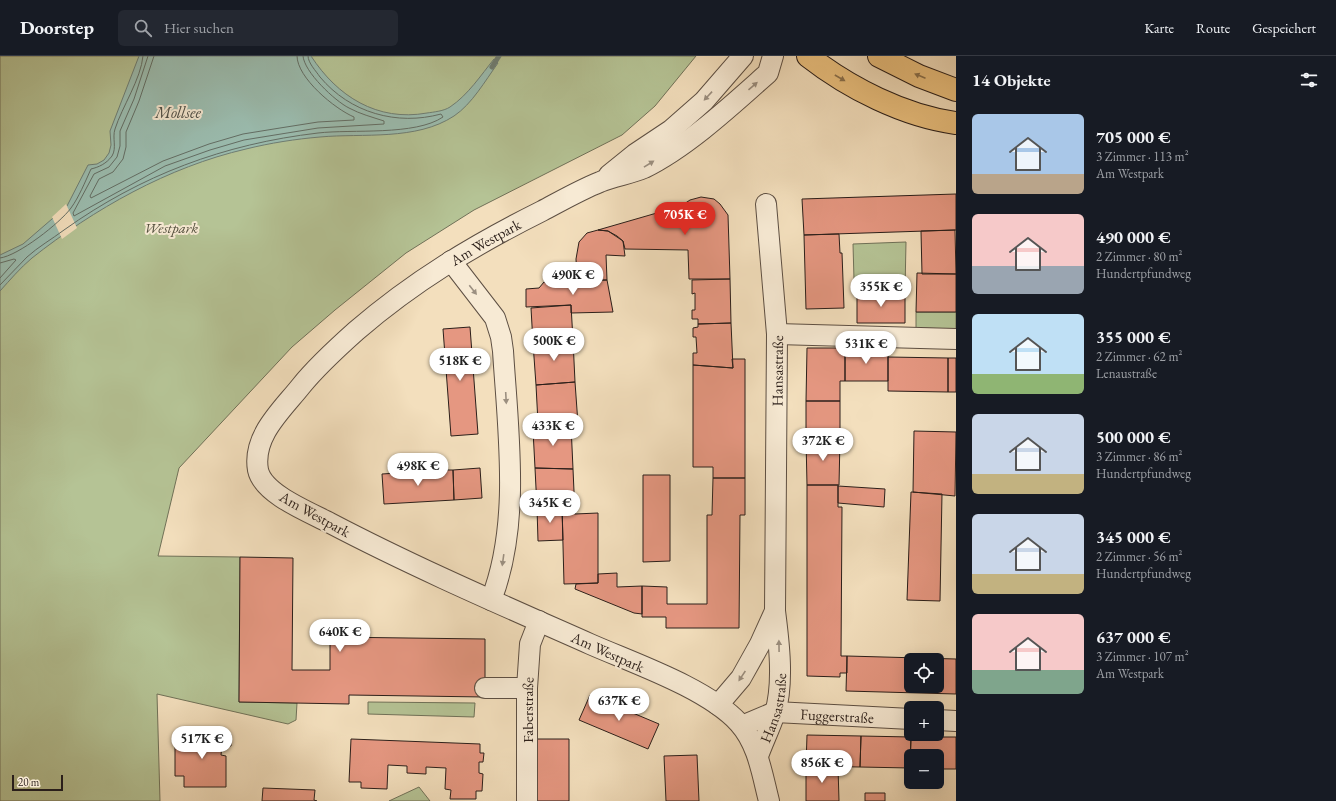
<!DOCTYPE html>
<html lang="de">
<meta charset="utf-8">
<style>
body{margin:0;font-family:"EB Garamond",serif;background:#242831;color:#f1f3f6;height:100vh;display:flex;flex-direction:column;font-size:15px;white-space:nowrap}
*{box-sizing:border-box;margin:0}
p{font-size:13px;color:#9ea1a6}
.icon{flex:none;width:22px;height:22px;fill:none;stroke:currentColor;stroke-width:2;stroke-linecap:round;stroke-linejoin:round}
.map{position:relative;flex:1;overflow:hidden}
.sheet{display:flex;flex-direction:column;background:#171b24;width:380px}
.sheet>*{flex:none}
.fabs{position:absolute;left:904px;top:597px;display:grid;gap:8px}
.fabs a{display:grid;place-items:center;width:40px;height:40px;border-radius:6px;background:#171b24;box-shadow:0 4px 16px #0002;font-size:20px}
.scale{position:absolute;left:12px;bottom:10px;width:51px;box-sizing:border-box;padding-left:4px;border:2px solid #2b1f1a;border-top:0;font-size:11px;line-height:14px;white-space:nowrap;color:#2b1f1a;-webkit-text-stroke:3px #f7ead4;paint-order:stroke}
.price{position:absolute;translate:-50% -34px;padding:0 9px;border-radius:14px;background:#fff;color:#222;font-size:13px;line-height:26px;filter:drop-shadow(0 1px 2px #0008)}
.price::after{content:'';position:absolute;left:50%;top:24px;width:12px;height:9px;margin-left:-6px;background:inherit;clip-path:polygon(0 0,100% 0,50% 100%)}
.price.selected{background:#d93025;color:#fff}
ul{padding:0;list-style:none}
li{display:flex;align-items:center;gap:12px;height:100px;padding:0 16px}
li span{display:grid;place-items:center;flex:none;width:112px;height:80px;border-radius:6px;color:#555}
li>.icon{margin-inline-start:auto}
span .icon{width:48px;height:48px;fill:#fffc;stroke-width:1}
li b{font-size:17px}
h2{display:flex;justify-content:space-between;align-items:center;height:48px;padding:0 16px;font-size:17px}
header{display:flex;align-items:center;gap:24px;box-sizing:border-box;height:56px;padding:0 20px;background:#171b24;border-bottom:1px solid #363941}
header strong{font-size:19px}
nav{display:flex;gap:22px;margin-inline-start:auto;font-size:14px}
.search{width:280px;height:36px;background:#242831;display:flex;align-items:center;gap:10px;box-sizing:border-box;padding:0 14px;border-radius:6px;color:#9ea1a6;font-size:15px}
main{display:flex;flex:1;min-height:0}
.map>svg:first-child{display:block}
</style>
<header>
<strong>Doorstep</strong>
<div class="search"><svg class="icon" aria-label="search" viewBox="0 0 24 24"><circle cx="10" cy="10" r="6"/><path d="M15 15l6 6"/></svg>Hier suchen</div>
<nav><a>Karte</a><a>Route</a><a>Gespeichert</a></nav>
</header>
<main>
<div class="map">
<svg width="956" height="745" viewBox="0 0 956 745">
<rect width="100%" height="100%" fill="#f3dfbd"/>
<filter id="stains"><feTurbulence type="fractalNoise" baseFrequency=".005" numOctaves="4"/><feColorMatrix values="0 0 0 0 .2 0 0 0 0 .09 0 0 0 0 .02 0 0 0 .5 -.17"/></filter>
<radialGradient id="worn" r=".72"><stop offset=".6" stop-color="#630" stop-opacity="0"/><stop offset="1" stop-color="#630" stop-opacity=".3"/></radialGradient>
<path fill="#b5c395" stroke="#707158" d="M0 0H696L655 50 622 79 474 154 406 197 335 254 292 291 179 412 158 500 240 501 239 646 297 647 296 664 288 668 157 638 160 745H0Z
M906 186 905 235 857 234 854 224 853 188Z
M916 256H956V273L916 272Z
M368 646 475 647 474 661 368 658Z
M419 731 430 745H389Z"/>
<path fill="#9bbdb0" stroke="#6e7e74" d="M139 0H311C337 40 377 66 427 57 434 56 444 55 450 51 468 39 481 19 494 3L498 7C485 25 472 48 454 60 416 85 363 77 320 81 296 83 270 87 246 93 168 111 94 153 32 202 20 212 10 224 0 235V199L23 188 67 150 88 109 97 108 104 104 109 97 111 89 110 75Z"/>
<path fill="#f3dfbd" d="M66 148 77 172 62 183 52 161Z"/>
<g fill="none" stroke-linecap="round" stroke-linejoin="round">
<path stroke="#636e65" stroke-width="1" d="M148 0 134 43 120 75V90L117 101 109 111 94 118 73 157 74 160 165 110 210 94 244 84 318 72 384 68V65C372 61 360 58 349 52 335 45 304 16 303 0
M154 0 139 45 126 76V91L123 103 113 116 99 123 90 140 91 142 163 105 209 88 243 78 280 72 318 66 354 64V61C335 53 297 22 297 0
M0 202C18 200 60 167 71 152 79 141 85 126 91 113 99 111 106 108 112 100 117 92 112 82 115 73 122 51 141 23 143 0
M0 207 14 203 16 204 0 222
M0 229C9 220 18 210 27 201 38 191 52 183 64 174 141 119 224 88 318 77 352 73 415 80 443 61L441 58C397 70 350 57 320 21 316 15 308 7 308 0"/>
<path stroke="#6e7e74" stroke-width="5" d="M492 11 499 0"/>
</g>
<path fill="#e59781" stroke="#2b1f1a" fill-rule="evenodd" d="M956 138V174L804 179 802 143Z
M701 141 714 143 720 148 728 159 730 223H689L688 194 625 193 623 185 617 180 608 175 598 174 681 150 690 144Z
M598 174 608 175 623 185 625 200 606 199 607 224H577L576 203 579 186 587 177Z
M955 174 956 218H922L921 175Z
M839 178 840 197H842L844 252 806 253 804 179Z
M917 217 956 218V256H916Z
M730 223 731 267 698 268V263H692V254H695V237L692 238V224Z
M607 224 613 256 571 257V249L526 251V233L539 232 544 226Z
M857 237H905V267H857Z
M571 249 573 284 533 287 531 252Z
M731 267 733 312 693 309V297H697L696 281H693V272L698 271V268Z
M470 271 478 378 451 380 443 273Z
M573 284 575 326 536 329 533 287Z
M807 292H845V325H840V345H806Z
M845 292 888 293V325H845Z
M888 301 948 302V336L888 335Z
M948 302H956V336H948Z
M732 303H745V422H713V411H693V309L733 312Z
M575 326 578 368 542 371V367H538L536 329Z
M806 345H840V383H806Z
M571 369 573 413 535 412 533 374H538V371Z
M914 375 956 376 955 440 913 436Z
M806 383H840L839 429H807Z
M480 412 482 442 454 444 453 414Z
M535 412 573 413 575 458 566 451 537 452Z
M444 414H453L454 444 384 448 382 418Z
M643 419H670V505L643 506Z
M713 422H745V459H740L739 572H666V561H642V530L667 531V548H707V459H712Z
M807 429H838V451H842L841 600H847V617H840V621L807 620Z
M838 430 885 433 884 451 838 447Z
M911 436 942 438 940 545 907 544Z
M562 451 575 458 598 457V527L564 528Z
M562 451 563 484 538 485 537 452Z
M240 501 293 502 292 614H330V581L485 583V641L349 639V648L239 646Z
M617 517V531L642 530V558L634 557 575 533 576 528 598 527V518Z
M847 600 956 603V638L846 635ZM911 604H937V630H911Z
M590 639 659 668 648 693 579 664Z
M179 678H231V690H222L221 699 226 700V731H184V720H175V690H179Z
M807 679 861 680 860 711 806 710Z
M861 680 911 681 910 712 860 711Z
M911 681H956V713H937V700H911L910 712Z
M351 683 480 688V697H484L483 706H479V717L483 718 482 735H476V743H450L451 734 445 733 446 712 426 711V718L407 717V710L388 709 387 733 361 732V726H349Z
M536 683H569V745H536Z
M697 699 699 745H666L664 700Z
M806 710 838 711 839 745H806Z
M263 732 315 734 314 744 317 745H262Z
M865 737H885V745H865Z"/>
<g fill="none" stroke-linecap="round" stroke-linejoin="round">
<defs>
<g id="minor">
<path d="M609 119 635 98 671 74 704 45 743 0"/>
<path d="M451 205 495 262 501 281 503 295C508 375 521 468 491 544"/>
<path d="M777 278 956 283"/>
<path d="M485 632H527"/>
<path d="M718 649 741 622 760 588 775 555"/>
<path d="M937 664 956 665"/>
<path id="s1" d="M742 670 775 656 911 663"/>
<path id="s2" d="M758 700C763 686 770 672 775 657 784 627 779 586 775 555L777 278 766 148"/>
<path id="s3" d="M527 745V632L530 588 539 565"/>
<path id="s4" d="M769 745C762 718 758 688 739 667 707 632 633 607 590 588 502 549 414 511 330 467 309 456 263 438 258 414 252 380 282 354 301 330 317 310 337 292 356 275 414 225 474 189 542 155 561 145 580 134 600 126 614 120 630 118 644 112 687 91 732 49 768 17L773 0"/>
</g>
<path id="major" d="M808 0C849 32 904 60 956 67
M879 0 919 20 956 34"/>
</defs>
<use href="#minor" stroke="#5d4f43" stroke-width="22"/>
<use href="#major" stroke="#2b1f1a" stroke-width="24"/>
<use href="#minor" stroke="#f7ead4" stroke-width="20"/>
<use href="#major" stroke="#eac07e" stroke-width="22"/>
</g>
<defs><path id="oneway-solid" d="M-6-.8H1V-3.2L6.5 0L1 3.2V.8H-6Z"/></defs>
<g fill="#8a704c">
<use href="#oneway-solid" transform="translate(920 20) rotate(-157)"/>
<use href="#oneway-solid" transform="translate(840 22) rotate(30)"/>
</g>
<g fill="#9b8f80">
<use href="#oneway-solid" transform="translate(753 30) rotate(-41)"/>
<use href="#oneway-solid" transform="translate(708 40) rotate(133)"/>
<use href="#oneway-solid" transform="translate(649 108) rotate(-32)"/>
<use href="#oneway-solid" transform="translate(473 234) rotate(52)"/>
<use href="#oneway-solid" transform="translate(506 342) rotate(87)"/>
<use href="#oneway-solid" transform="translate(503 504) rotate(98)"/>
<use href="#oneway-solid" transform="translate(779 590) rotate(-91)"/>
<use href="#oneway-solid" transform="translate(742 620) rotate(124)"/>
</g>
<g text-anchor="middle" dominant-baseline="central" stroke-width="4" stroke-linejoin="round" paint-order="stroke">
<g font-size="15" font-style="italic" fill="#54503f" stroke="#f7ead4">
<text x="171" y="171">Westpark</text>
</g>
<g font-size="15" fill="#2b1f1a" stroke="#f7ead4">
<text stroke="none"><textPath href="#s4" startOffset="966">Am Westpark</textPath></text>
<text stroke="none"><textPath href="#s2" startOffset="389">Hansastraße</textPath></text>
<text transform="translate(315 458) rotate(29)">Am Westpark</text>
<text transform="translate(608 596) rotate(24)">Am Westpark</text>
<text stroke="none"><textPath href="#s2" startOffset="51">Hansastraße</textPath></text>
<text stroke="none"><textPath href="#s3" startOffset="91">Faberstraße</textPath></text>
<text stroke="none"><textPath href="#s1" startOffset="98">Fuggerstraße</textPath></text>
</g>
<g font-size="16" font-style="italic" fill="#4d4e47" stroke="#f7ead4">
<text x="178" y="56">Mollsee</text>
</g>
</g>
<rect width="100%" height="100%" filter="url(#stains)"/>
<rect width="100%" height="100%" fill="url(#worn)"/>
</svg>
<div class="fabs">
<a><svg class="icon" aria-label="locate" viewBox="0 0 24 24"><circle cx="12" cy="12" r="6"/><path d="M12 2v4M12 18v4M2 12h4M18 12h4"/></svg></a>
<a>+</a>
<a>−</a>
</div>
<div class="scale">20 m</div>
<b class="price selected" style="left:685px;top:180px">705K €</b>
<b class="price" style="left:573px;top:240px">490K €</b>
<b class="price" style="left:881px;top:252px">355K €</b>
<b class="price" style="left:554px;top:306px">500K €</b>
<b class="price" style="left:866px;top:309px">531K €</b>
<b class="price" style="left:460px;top:326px">518K €</b>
<b class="price" style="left:553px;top:391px">433K €</b>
<b class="price" style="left:823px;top:406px">372K €</b>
<b class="price" style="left:418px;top:431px">498K €</b>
<b class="price" style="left:550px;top:468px">345K €</b>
<b class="price" style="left:340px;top:597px">640K €</b>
<b class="price" style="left:619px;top:666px">637K €</b>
<b class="price" style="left:202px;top:704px">517K €</b>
<b class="price" style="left:822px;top:728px">856K €</b>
</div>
<section class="sheet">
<h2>14 Objekte<svg class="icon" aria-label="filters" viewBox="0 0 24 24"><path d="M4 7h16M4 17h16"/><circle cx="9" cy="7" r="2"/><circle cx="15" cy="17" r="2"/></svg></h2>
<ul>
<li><span style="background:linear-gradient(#a9c7e8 75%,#b9a48a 0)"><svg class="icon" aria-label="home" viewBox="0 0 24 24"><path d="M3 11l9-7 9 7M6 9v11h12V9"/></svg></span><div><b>705 000 €</b><p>3 Zimmer · 113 m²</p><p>Am Westpark</p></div></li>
<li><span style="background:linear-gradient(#f6c9c9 65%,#9aa5b1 0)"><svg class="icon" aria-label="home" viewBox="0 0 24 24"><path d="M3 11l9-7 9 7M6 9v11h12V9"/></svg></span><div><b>490 000 €</b><p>2 Zimmer · 80 m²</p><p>Hundertpfundweg</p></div></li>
<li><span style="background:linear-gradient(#bfe0f5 75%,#8fb573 0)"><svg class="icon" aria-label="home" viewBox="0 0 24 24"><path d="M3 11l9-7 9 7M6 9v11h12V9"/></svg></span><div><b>355 000 €</b><p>2 Zimmer · 62 m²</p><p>Lenaustraße</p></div></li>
<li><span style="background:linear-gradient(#c9d6e8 75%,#c2b280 0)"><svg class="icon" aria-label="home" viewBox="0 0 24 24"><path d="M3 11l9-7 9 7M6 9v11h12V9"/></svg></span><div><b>500 000 €</b><p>3 Zimmer · 86 m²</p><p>Hundertpfundweg</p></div></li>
<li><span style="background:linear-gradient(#c9d6e8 75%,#c2b280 0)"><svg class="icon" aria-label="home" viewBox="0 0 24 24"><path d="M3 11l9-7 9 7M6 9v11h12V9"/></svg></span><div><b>345 000 €</b><p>2 Zimmer · 56 m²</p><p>Hundertpfundweg</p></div></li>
<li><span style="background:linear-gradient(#f6c9c9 70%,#7fa58c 0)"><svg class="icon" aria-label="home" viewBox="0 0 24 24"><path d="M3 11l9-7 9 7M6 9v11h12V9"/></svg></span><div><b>637 000 €</b><p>3 Zimmer · 107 m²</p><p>Am Westpark</p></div></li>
</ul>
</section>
</main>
